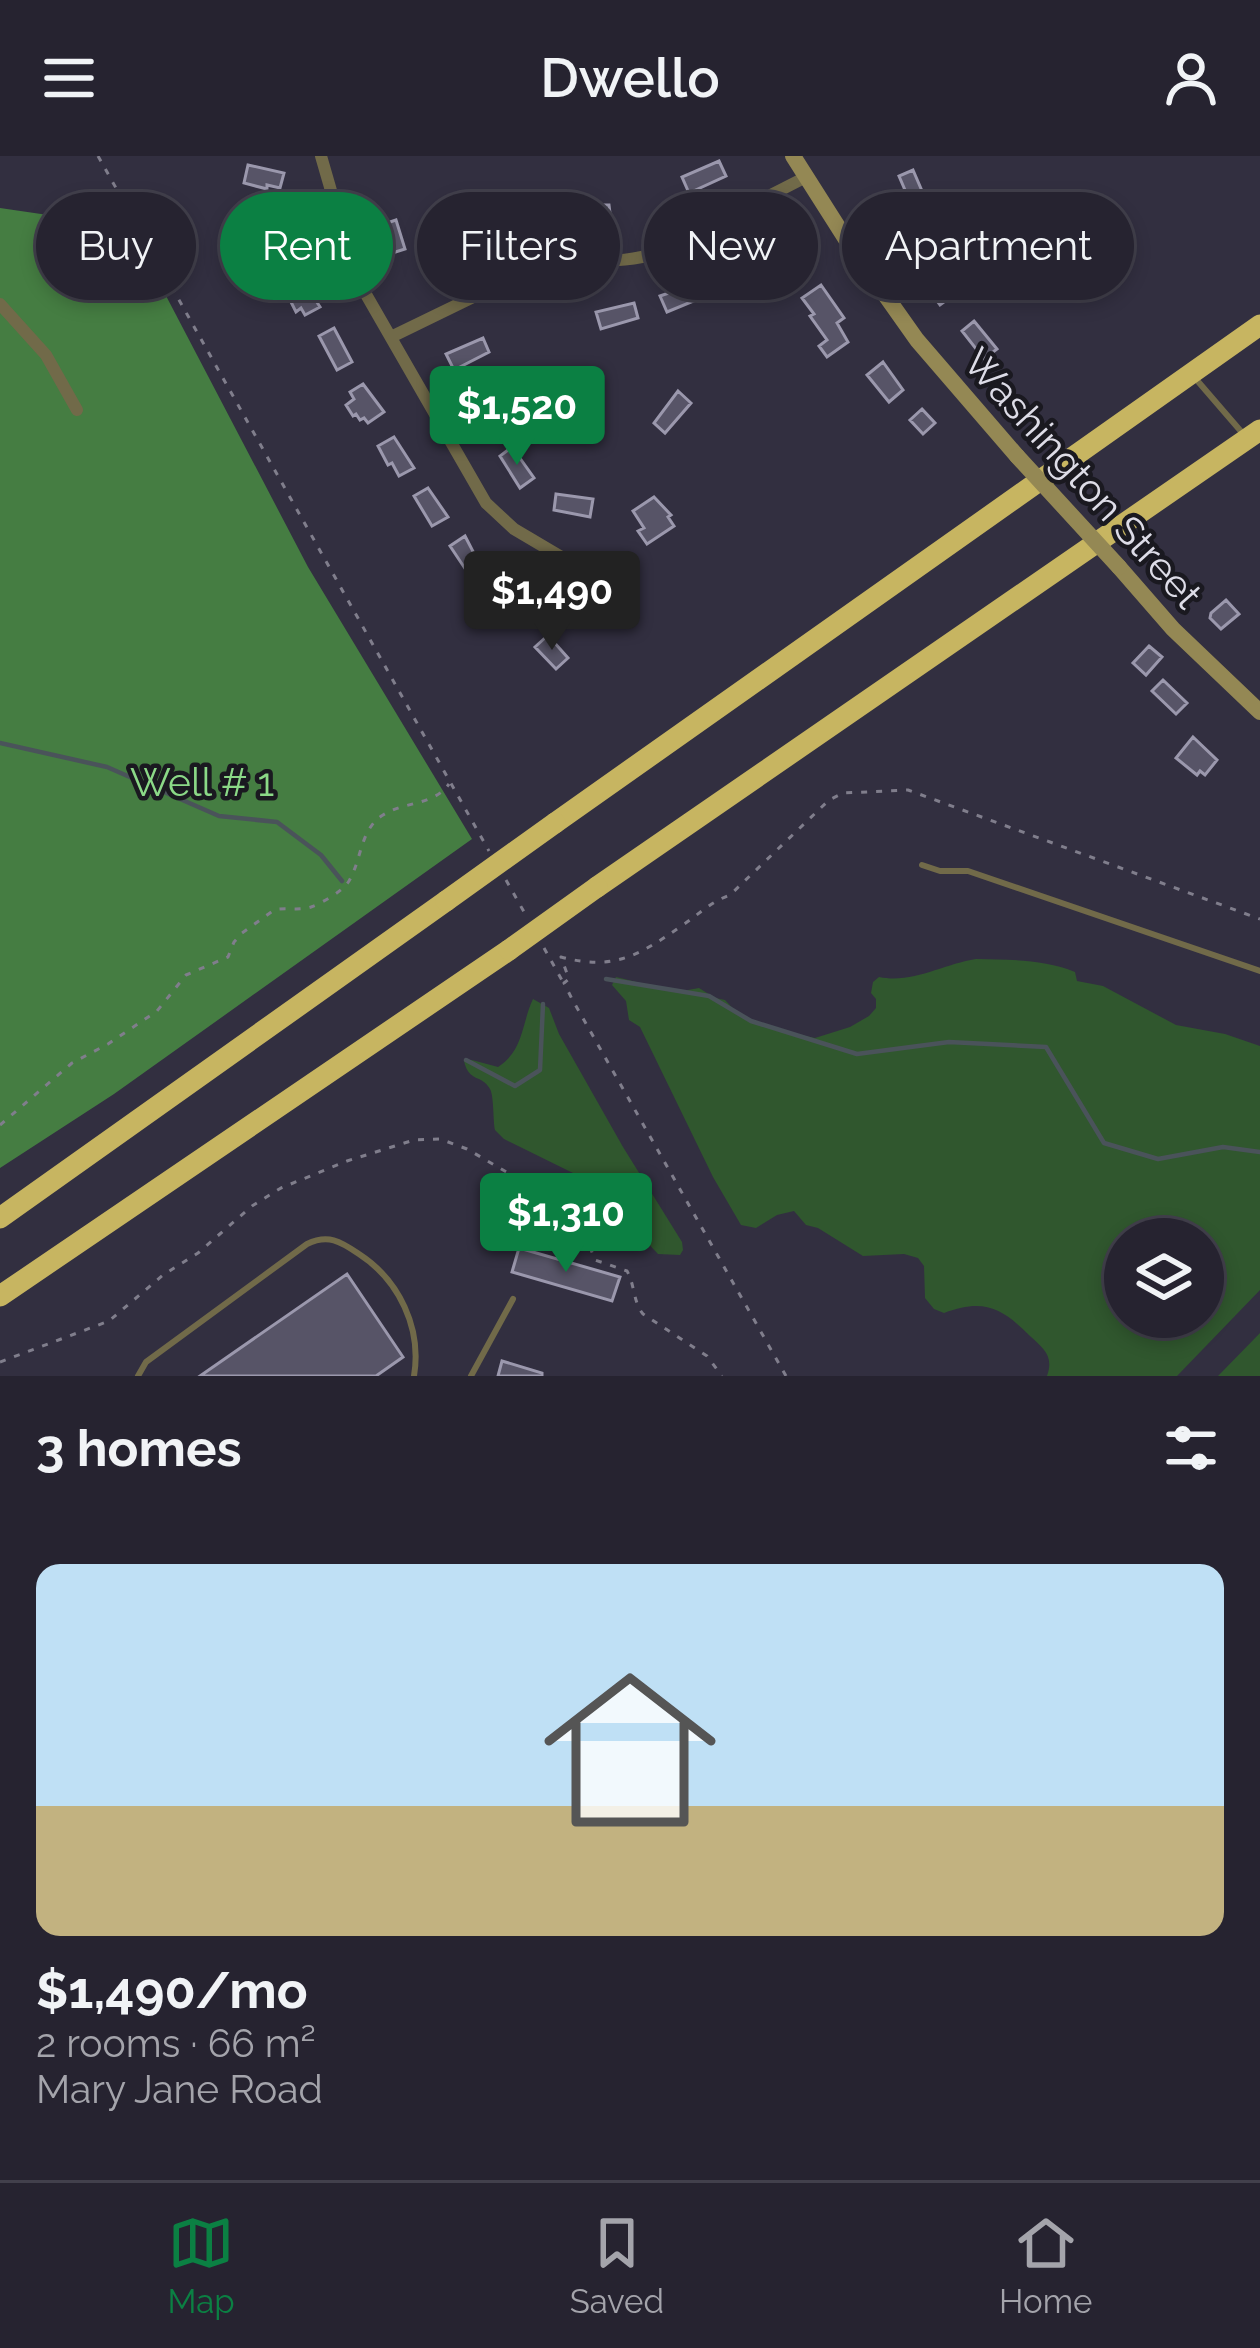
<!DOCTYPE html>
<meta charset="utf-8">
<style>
body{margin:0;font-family:Raleway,sans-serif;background:#2e2b38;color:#f1f3f6;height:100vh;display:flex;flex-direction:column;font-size:45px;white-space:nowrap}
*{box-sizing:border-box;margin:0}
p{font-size:39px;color:#a4a4ab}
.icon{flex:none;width:66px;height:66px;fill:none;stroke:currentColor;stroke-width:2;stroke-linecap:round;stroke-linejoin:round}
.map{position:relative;height:1220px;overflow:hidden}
.panel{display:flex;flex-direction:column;background:#262330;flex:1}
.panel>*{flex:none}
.hud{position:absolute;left:36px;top:36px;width:1188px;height:108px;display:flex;gap:24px}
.fabs{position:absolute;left:1104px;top:1062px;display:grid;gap:24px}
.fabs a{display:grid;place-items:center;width:120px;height:120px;border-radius:50%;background:#262330;box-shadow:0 6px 18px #0003,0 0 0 3px #42404c;font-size:60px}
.price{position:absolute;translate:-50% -102px;padding:0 27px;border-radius:12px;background:#0b8043;color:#fff;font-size:39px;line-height:78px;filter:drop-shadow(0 3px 6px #0008)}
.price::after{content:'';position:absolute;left:50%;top:72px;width:36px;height:27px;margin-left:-18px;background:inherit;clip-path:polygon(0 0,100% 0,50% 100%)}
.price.active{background:#222;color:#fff}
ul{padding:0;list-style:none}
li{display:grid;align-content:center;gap:24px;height:636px;padding:0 36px}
li span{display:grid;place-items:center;height:372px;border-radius:24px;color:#555}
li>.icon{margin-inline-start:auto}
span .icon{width:216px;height:216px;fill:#fffc;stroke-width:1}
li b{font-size:51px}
h2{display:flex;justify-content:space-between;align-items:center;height:144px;padding:0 36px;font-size:51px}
.tag{padding:0 42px;border-radius:54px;background:#262330;box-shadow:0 6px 18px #0003,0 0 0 3px #42404c;font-size:42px;line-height:108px}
.tag.active{background:#0b8043;color:#fff}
header{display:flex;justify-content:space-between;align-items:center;height:156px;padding:0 36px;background:#262330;font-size:54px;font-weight:600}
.dock{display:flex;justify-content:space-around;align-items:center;height:168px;border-top:3px solid #42404c;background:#262330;font-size:33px;color:#a4a4ab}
.dock a{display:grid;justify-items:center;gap:6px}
.dock .active{color:#0b8043}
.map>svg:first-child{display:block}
</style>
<header><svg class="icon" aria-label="menu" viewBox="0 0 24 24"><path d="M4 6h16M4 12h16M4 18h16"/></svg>Dwello<svg class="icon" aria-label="person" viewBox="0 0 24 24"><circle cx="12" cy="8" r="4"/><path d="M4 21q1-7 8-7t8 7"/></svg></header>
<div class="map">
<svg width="1260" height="1220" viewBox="0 0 1260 1220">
<rect width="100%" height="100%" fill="#322f40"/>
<path fill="#30572e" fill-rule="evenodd" d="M976 803C1009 804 1044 803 1075 816L1077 825 1103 830 1176 869 1225 878 1260 890V1134L1177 1220H1047C1054 1200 1044 1193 1030 1180 1002 1152 984 1142 944 1157L934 1153 925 1142 924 1110 918 1102 904 1098 863 1100 818 1072 806 1069 794 1055 777 1059 756 1072 741 1069 713 1021 640 871 629 864 626 845 612 829 616 821 677 836 699 832 715 842 725 844 739 859 781 875 815 882 850 871 869 860 876 852V843L871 837 873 826 879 821C913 828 943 808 976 803ZM1125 1083H1203V1161H1125Z
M533 843 549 852 559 878 623 991 682 1086 683 1094 680 1099 658 1098 627 1065 618 1062 616 1054 590 1035 573 1017 504 983 495 974C493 965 494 940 490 933 482 918 469 927 464 905L472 904 498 911C524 894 521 869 533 843Z
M1260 1177V1220H1218Z"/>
<path fill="#457d42" d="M0 52 130 71 308 411 472 683 114 938 0 1012Z"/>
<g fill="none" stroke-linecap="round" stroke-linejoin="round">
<path stroke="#4a535a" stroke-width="4.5" d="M0 587 107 611 219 660 277 666 321 699 342 725
M606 823 709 840 751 865 857 898 949 886 1046 891 1104 987 1158 1003 1223 991 1260 996
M466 904 515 930 540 914 543 848"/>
</g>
<path fill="#575467" stroke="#9b98ad" stroke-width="3" d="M719 5 726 20 689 37 682 21Z
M248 9 284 17 280 32 267 29V33L244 27Z
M913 14 922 35 908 41 899 20Z
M887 48 895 64 878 75 868 60Z
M586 49H609L611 65 572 69 571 51Z
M533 52 539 67 503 81 497 65Z
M289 54 306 88 292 95 286 84 284 86 272 63Z
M396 64 405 93 389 98 381 69Z
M474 76 481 92 444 104 438 90Z
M764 85 772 103 760 109 762 115 744 124 735 105 752 94 751 92Z
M929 112 952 140 940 149 918 119Z
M299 118 320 151 305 159 301 152 296 156 291 146 296 143 286 126Z
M695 128 701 142 667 156 660 140Z
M821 129 844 162 837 167 848 186 827 201 819 190 827 184 810 160 814 158 802 142Z
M634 147 638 162 601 173 596 156Z
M974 165 997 193 984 203 962 175Z
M334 172 352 206 337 214 319 180Z
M483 182 489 196 454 214 446 198Z
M883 206 903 234 889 246 867 219Z
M363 228 384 256 368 267 364 262 360 264 356 258 353 260 346 249 354 243 350 236Z
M485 235 503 268 488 277 471 243Z
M678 235 691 247 665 277 654 267Z
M922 253 935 267 923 278 910 264Z
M394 281 414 312 399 320 392 307 388 309 378 290Z
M512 291 534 322 520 332 500 300Z
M428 332 448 361 432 370 414 340Z
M556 338 593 343 590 361 554 354Z
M654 341 671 359 668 361 674 370 647 388 638 375 644 372 633 355Z
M465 380 480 409 468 417 450 390Z
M514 420 529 448 517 456 500 429Z
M1226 444 1239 458 1221 473 1210 462 1211 457Z
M546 481 551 486 553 485 568 502 556 513 535 491Z
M1149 490 1162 501 1146 519 1133 507Z
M1163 524 1187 547 1176 558 1152 535Z
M1193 581 1217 604 1205 619 1200 615 1197 619 1176 602Z
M519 1092 620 1121 612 1145 512 1116Z
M347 1118 403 1201 376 1220H200Z
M502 1205 542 1217V1220H498Z"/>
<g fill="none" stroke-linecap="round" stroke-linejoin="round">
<path stroke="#807e8c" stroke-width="3" stroke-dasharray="6 9" stroke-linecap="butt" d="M98 0 489 695
M506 724 528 763
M544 792 563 826
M0 969 72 907 108 888 157 855 186 819 228 801 234 786 242 777 274 754C285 751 299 755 311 751 322 747 343 735 349 725 362 703 360 673 383 659 405 645 433 650 449 628
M0 1206 109 1165 163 1119 198 1097 252 1050 281 1032 347 1005 414 984 440 983 467 993 539 1035 576 1072 590 1091 595 1104 627 1115C635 1129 633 1146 643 1158L707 1200 722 1220
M786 1220 572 843 564 827 569 823 561 801C613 815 638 800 680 771 697 760 710 746 730 739L829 644 843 637 908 634 1260 763"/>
<path stroke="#716a49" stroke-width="6" d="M1195 222 1245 280
M922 709 940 715H968L1260 815
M138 1220 146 1206 307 1088C328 1078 340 1085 359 1098 399 1124 422 1172 414 1220
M471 1220 513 1143"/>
<path stroke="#716a49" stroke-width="12" d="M321 0 356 121 486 347 514 373 585 415
M0 148 46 199 77 254
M391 181 531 113C573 100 615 111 657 97L806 21"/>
<path stroke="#948854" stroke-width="16" d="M793 0 847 85 917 184 1017 300
M1119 411 1173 473 1260 556"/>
<path stroke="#c7b561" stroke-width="21" d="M555 667 1260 169
M597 731 1260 274
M0 1062 446 745
M0 1140 509 794"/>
<path stroke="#948854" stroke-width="16" d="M1017 300 1119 411"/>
<path stroke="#c7b561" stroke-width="21" d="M446 745 555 667
M509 794 597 731"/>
</g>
<g text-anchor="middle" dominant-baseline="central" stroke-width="9" stroke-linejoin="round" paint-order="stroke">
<g font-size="39" fill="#dddce7" stroke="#1a1920">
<text transform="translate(1083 322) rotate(48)">Washington Street</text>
</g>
<g font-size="39" fill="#8bd987" stroke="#1a1920">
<text x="202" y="626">Well # 1</text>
</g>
</g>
</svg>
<div class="fabs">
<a><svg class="icon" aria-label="layers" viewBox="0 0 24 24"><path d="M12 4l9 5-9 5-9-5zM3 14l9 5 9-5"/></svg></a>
</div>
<b class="price" style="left:517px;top:312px">$1,520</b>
<b class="price active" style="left:552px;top:497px">$1,490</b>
<b class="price" style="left:566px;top:1119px">$1,310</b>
<div class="hud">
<a class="tag">Buy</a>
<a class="tag active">Rent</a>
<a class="tag">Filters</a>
<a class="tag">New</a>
<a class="tag">Apartment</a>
</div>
</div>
<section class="panel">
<h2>3 homes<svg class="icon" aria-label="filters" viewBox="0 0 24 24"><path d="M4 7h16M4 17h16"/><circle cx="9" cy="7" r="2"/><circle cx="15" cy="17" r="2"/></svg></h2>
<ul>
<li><span style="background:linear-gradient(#bfe0f5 65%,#c2b280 0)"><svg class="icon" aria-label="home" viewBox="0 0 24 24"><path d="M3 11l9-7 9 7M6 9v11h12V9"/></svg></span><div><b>$1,490/mo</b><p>2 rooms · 66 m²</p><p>Mary Jane Road</p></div></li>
</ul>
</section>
<nav class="dock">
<a class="active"><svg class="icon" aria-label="map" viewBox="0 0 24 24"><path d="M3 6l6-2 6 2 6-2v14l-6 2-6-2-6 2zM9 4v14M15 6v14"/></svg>Map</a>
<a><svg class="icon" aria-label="saved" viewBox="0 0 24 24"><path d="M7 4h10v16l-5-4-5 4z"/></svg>Saved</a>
<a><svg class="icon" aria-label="home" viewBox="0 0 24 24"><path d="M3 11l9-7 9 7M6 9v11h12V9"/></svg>Home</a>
</nav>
